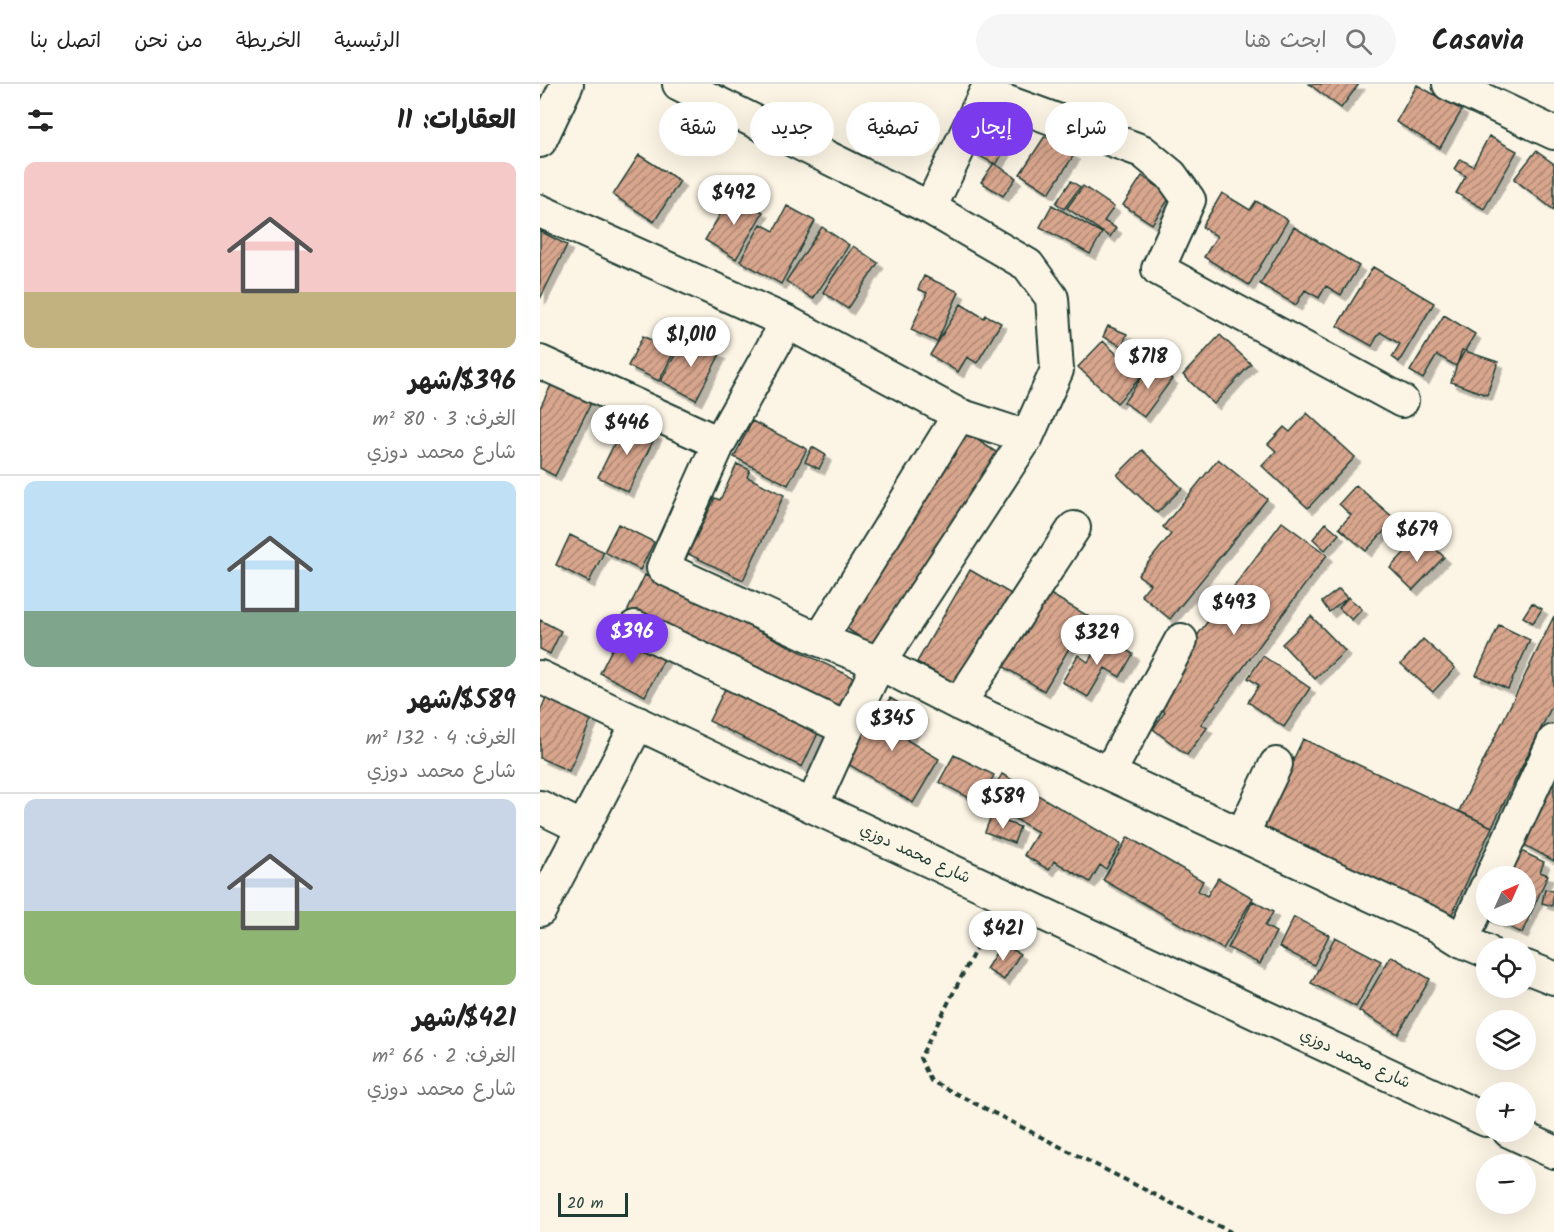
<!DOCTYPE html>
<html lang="ar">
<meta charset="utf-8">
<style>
body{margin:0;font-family:Kalam,"Playpen Sans Arabic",sans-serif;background:#f6f6f6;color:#222;direction:rtl;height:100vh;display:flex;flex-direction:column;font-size:22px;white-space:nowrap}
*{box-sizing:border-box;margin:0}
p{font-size:20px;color:#767676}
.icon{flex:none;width:33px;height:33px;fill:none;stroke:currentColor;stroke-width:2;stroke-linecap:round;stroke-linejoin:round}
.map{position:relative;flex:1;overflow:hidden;direction:ltr}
.panel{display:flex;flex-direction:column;background:#fff;width:540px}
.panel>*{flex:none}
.hud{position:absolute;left:18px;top:18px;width:570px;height:54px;direction:rtl;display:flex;gap:12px}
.needle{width:39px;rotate:45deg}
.buttons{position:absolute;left:936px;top:782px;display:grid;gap:12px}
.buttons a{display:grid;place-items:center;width:60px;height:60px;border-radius:50%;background:#fff;box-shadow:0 6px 24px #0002;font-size:30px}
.scale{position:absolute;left:18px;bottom:15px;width:70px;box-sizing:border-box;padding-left:6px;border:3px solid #1f3d34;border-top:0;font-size:16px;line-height:21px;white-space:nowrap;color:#1f3d34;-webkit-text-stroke:4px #fcf5e5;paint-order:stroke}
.price{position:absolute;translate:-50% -51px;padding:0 14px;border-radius:21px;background:#fff;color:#222;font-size:20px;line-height:39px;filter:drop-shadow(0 2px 3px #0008)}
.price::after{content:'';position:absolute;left:50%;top:36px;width:18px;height:14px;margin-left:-9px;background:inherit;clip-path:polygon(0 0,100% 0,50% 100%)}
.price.on{background:#7c3aed;color:#fff}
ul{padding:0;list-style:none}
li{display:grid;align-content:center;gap:12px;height:318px;padding:0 24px}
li+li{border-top:2px solid #e0e0e0}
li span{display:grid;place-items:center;height:186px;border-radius:12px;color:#555}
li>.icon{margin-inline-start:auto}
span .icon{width:108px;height:108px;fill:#fffc;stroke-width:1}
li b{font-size:26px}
h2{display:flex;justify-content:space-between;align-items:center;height:72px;padding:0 24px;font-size:26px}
.tag{padding:0 21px;border-radius:27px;background:#fff;box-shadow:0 6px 24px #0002;font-size:21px;line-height:54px}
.tag.on{background:#7c3aed;color:#fff}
header{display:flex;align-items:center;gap:36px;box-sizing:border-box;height:84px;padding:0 30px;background:#fff;border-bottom:2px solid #e0e0e0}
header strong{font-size:28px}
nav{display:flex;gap:33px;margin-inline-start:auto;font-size:21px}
.search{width:420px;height:54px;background:#f6f6f6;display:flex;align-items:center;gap:15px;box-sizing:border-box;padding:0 21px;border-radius:33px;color:#767676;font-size:22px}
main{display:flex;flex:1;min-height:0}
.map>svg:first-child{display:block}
</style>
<header>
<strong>Casavia</strong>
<div class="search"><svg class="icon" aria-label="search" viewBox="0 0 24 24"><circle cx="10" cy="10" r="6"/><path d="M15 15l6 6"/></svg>ابحث هنا</div>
<nav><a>الرئيسية</a><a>الخريطة</a><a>من نحن</a><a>اتصل بنا</a></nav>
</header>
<main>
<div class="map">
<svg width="1014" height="1148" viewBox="0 0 1014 1148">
<defs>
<pattern id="building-hatch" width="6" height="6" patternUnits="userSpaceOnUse" patternTransform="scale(1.5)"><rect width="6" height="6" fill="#d8a58d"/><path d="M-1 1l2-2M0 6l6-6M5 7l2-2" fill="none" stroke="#af8874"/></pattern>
<filter id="shadow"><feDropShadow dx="5.5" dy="5.5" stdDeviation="0" flood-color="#0004"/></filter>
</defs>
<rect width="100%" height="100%" fill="#fcf5e5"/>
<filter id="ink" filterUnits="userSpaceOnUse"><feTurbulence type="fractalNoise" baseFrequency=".0167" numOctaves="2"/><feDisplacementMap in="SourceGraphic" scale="12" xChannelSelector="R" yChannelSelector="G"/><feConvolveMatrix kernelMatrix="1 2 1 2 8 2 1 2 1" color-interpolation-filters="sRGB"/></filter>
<g filter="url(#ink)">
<path fill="url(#building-hatch)" stroke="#1f3d34" stroke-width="1.5" filter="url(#shadow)" d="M769 0H819L801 24Z
M877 1 922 26 900 64 856 38Z
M457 22 482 36 456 81 431 67Z
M505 52 534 71 509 109 480 90Z
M949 52 977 67 944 125 916 109 926 92 914 85 920 75 933 82Z
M996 67 1014 80V126L974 95Z
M99 71 140 97 114 138 73 111Z
M454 79 476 94 463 112 441 98Z
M602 92 631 112 612 140 583 121Z
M531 97 540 103 524 125 516 119Z
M543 102 574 123 564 137 576 144 570 153 527 124Z
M682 109 710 126 716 117 748 136 709 201 664 173 677 152 662 143Z
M192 110 223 128 196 175 165 156Z
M512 121 562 149 550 170 500 143Z
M247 122 275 137 241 200 200 177 221 140 234 147Z
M282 143 309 161 273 215 246 197Z
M754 143 819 182 801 211 786 202 779 214 765 206 756 221 720 200Z
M0 147 27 161 0 215Z
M313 162 338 179 308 225 283 208Z
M833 183 894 219 859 278 852 273 860 260 840 248 832 262 797 242Z
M384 192 419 208 397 258 371 246 387 209 378 205Z
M421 220 444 234 446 231 461 239 437 279 427 273 418 288 390 271Z
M904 231 935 250 916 282 897 271 883 295 870 287Z
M568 242 587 250 582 262 563 253Z
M146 251 180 270 156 316 121 297Z
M680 251 711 280 674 320 643 291Z
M103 252 134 268 119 297 88 282Z
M563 257 601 293 577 319 538 283Z
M922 266 958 278 947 311 911 298Z
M612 279 632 295 604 333 584 318Z
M14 295 53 315 15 392 0 384V324Z
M767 329 815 373 768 424 722 382 736 367 728 360 744 343 750 348Z
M86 336 116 351 88 408 58 393Z
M212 337 267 365 248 401 194 373Z
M427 349 462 372 338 565 303 542Z
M272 363 286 371 279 385 265 378Z
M602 366 642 404 617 429 577 391Z
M678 375 727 415 630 535 601 511 610 500 598 491 631 450 623 443Z
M197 380 210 386 207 393 244 411 203 496 148 470 175 414 180 416Z
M816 401 855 435 826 467 799 444 811 431 799 420Z
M742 438 787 471 661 640 667 644 647 671 613 645 625 628 609 616Z
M786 439 799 450 785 466 773 455Z
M78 440 114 458 100 486 64 468Z
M30 451 64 468 49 498 16 481Z
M881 451 904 473 873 506 850 484Z
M430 486 473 511 421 603 377 578Z
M105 491 316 595 298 632 87 528Z
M799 505 807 514 789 528 782 518Z
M505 507 548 532 504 607 461 581Z
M808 513 822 525 812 536 799 524Z
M992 519 1002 525 993 539 983 533Z
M771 532 805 567 775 595 742 560Z
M1014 532V618L952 743 919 727Z
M0 536 21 547 10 570 0 565Z
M959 541 990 556 968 605 936 591Z
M79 551 125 573 105 612 60 589Z
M563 552 593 570 580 593 565 584 548 613 522 598 538 571 548 578Z
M883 555 915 584 893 608 861 580Z
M723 572 770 604 744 643 708 618 719 601 708 594Z
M189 597 281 643 262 683 169 637Z
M10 604 56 625 29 687 0 674V628Z
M350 614 381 632 367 656 399 675 373 719 303 677 330 632 337 636Z
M763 655 952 743 912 830 722 742Z
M414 671 454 691 439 719 399 698Z
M462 690 581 760 566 785 560 781 550 798 514 777 509 786 484 771 498 748 446 718Z
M1014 690V777L979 758Z
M451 732 480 743 474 759 445 748Z
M588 753 663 797 658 807 667 812 678 794 713 814 683 865 563 796Z
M973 763 1004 778 1000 788 1008 791 982 849 942 831H986V792H960Z
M1005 805 1014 807 1012 822 1002 819Z
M713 817 733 828 725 842 736 848 720 880 688 864Z
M754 833 789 851 774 881 739 863Z
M795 853 841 877 816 923 771 899Z
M462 859 480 870 464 896 446 885Z
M851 872 890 895 858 950 819 927Z"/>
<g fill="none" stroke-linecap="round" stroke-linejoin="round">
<defs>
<path id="minor" d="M139 0 390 124
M909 0 1014 49
M0 57 27 0
M0 127 247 238 419 331 487 353
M247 238 179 359 123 484 280 556 339 579 419 620 898 842 922 857 946 867
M0 278 179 359
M95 543 307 645
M280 556 419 331
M0 593 272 722 946 1036
M419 620 534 444
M569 689 641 556
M272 722 307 645 339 579 487 353 517 286 512 214 488 181 390 124 445 10 602 67 631 91 649 116 618 185 862 317
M0 723 43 744
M702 751 736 680
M952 792 1014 657
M0 826 98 639
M922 857 946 804
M986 883 1014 894
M969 1047 1014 1068"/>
</defs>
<use href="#minor" stroke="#1f3d34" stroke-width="36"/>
<path stroke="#1f3d34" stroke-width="4" stroke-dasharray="6 4.5" stroke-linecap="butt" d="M452 833 380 974 391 997 625 1116 691 1148"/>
<use href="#minor" stroke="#fcf5e5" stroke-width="32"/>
</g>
</g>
<g text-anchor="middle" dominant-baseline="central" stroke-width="4.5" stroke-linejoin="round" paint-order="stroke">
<g font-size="16" fill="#1f3d34" stroke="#fcf5e5">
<text transform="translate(375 770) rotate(25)">شارع محمد دوزي</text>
<text transform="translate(815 975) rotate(25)">شارع محمد دوزي</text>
</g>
</g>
</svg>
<div class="buttons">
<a><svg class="needle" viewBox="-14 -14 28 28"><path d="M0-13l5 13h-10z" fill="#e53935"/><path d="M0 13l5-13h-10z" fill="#767676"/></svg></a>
<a><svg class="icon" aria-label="locate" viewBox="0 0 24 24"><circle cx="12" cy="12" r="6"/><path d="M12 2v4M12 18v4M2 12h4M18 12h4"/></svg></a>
<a><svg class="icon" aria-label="layers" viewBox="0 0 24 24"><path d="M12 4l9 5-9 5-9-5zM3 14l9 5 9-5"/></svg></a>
<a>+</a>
<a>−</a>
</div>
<div class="scale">20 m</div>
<b class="price" style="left:194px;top:142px">$492</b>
<b class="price" style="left:151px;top:284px">$1,010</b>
<b class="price" style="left:608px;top:306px">$718</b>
<b class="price" style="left:87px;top:372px">$446</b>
<b class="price" style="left:877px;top:479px">$679</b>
<b class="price" style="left:694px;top:552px">$493</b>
<b class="price on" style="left:92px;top:581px">$396</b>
<b class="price" style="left:557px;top:582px">$329</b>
<b class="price" style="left:352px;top:668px">$345</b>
<b class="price" style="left:463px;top:746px">$589</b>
<b class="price" style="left:463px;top:878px">$421</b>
<div class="hud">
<a class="tag">شراء</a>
<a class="tag on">إيجار</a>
<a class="tag">تصفية</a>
<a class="tag">جديد</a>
<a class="tag">شقة</a>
</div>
</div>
<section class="panel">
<h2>العقارات: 11<svg class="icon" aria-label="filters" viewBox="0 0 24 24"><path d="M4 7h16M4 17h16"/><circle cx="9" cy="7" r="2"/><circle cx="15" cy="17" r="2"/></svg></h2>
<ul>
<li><span style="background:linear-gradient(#f6c9c9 70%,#c2b280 0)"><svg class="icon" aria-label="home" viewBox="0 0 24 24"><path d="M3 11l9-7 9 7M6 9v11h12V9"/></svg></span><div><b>$396/شهر</b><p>الغرف: 3 · 80 m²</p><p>شارع محمد دوزي</p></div></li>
<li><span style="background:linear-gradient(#bfe0f5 70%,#7fa58c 0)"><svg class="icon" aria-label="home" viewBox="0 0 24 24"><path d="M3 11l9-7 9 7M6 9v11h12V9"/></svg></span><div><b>$589/شهر</b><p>الغرف: 4 · 132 m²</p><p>شارع محمد دوزي</p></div></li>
<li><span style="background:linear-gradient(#c9d6e8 60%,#8fb573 0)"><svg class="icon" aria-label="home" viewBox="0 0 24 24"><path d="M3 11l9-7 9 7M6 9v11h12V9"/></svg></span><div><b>$421/شهر</b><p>الغرف: 2 · 66 m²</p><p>شارع محمد دوزي</p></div></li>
</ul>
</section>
</main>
